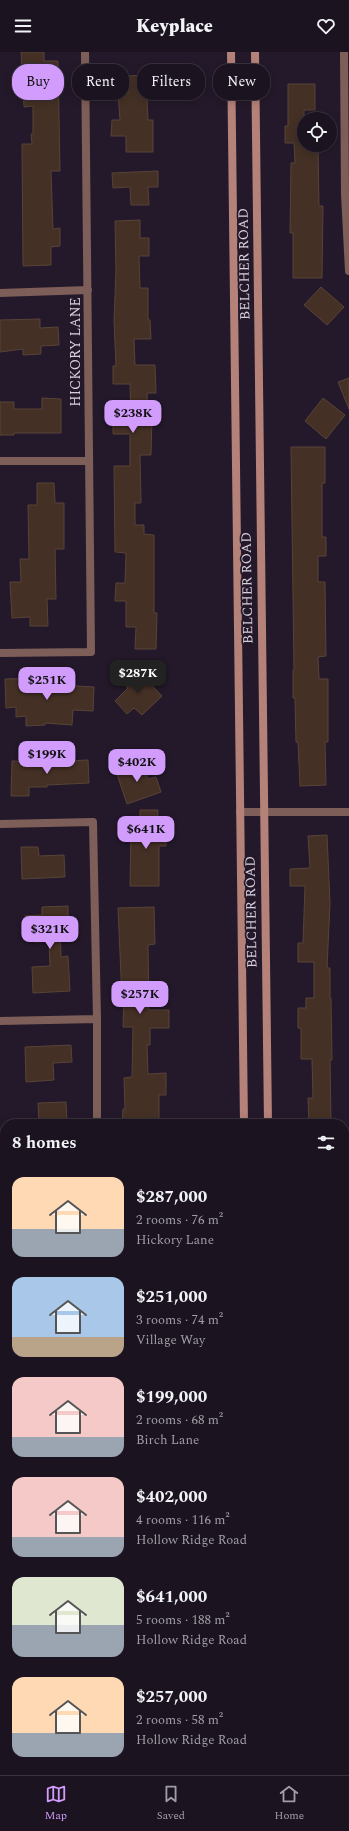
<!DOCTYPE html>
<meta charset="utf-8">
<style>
body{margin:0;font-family:Spectral,serif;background:#241c29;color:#f1f3f6;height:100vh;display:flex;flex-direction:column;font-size:15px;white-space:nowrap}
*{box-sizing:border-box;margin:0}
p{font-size:13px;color:#a09ea5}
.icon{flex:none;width:22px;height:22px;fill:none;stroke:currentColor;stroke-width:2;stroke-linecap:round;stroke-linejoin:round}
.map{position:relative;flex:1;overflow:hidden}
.sheet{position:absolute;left:0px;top:1067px;width:349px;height:656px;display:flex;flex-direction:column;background:#1b1320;border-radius:16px 16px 0 0;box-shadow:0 2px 10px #0003,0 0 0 1px #39323e}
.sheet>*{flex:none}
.hud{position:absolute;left:12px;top:12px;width:325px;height:36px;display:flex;gap:8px}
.controls{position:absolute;left:297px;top:60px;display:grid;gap:8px}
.controls a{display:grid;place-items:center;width:40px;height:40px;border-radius:50%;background:#1b1320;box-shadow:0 2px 10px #0003,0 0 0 1px #39323e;font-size:20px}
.price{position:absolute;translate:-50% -34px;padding:0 9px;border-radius:8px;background:#d29cfd;color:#111;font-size:13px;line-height:26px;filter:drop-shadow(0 1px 2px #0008)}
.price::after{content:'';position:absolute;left:50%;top:24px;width:12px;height:9px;margin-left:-6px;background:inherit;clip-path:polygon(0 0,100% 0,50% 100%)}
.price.current{background:#222;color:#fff}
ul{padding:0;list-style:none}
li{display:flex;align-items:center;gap:12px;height:100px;padding:0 12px}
li span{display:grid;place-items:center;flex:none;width:112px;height:80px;border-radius:12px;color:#555}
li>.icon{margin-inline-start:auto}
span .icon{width:48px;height:48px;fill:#fffc;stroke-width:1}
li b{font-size:17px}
h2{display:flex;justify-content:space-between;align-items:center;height:48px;padding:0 12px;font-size:17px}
.tag{padding:0 14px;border-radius:16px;background:#1b1320;box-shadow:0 2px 10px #0003,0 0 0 1px #39323e;font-size:14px;line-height:36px}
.tag.current{background:#d29cfd;color:#111}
header{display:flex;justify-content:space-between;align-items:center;height:52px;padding:0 12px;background:#1b1320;font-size:18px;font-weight:800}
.tabs{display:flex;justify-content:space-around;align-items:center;height:56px;border-top:1px solid #39323e;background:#1b1320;font-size:11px;color:#a09ea5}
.tabs a{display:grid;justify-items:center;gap:2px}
.tabs .current{color:#d29cfd}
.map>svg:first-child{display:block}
</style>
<header><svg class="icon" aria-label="menu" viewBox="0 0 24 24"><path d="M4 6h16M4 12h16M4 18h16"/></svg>Keyplace<svg class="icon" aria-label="heart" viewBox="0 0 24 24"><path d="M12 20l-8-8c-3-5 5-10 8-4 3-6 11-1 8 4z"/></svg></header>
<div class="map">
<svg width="349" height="1723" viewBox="0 0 349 1723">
<rect width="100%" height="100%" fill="#24192a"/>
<path fill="#264718" d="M349 1447V1527L344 1523V1448Z"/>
<path fill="#443025" stroke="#584338" d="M21 0H44V9H58L60 119H51L53 177 60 176V194L51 195V213L23 214 22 92H32L31 82H33V54L24 55Z
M146 23 148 68H153V100H126V84H111L112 68H120L118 41H128L127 24Z
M288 32H315V58H304V93H318L319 154H323L322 226H293V181H290L291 111H295L294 91H285V74H288Z
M158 119V135H148L149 153H131L130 135 113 136 112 121Z
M140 168V186H149V204H139L140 236H148V268H150L151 287H134L135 313H155L156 341H147L148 365H152L151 403H140L141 451H135V473H144V482L154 483V561H157L156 597H135L136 575H126V549H115L116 531H125L126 501 115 500 114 414H130V382H113V365H131L130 332H113V314H116L114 269 116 219 115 169Z
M321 235 344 255 327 273 304 253Z
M40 267V276L58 275 59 293 41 294V302L23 303V297L0 300V268Z
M349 326V357L338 330Z
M42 346 61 347V381H14V383H0V350H14V357H42Z
M323 346 345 363 326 387 305 369Z
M291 395H325V431H322V485H326V504H318V530H325L326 604 318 605 319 627H328V690H325L326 733 300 734 298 690H296L295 646H293V618H294Z
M37 431H54L55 451H64V497H55L56 547H47L48 574H30V565L12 566 10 530H21L20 507H29L28 453H37Z
M135 616 162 644 142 663 134 656 127 662 115 649 128 636 121 629Z
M43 626V632L94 635 93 659 73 658 72 673 45 671V673L26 674V664L16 665V655L6 656 5 627Z
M88 708 89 731 47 733V735H29V744H11L12 709 48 710Z
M142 710 148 727 156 725 161 740 127 752 116 719Z
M140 758H158L157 776H166V794H159V834H130L131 776H140Z
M327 783 330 851 327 916H330V946H331L332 1008H330L331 1072H309L308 1046H313L312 1007H301V976H298V956H306V946H314V910H298V891H303L305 834H290V817L310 816 308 784Z
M21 795H38L39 804 64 803 65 825 22 827Z
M68 854V871H60L61 905 68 904 70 939 33 941 32 915 50 914 49 889 35 890 34 881H26L25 864 42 863V855Z
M154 855 155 892 148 893 149 958H169V976H150V993H147L148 1022 166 1021V1043H159V1072H122L123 1057H125L124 1026 132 1025 133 975H123L124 947H122L118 856Z
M71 993 72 1010 53 1011 54 1028 26 1030 25 995Z
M66 1050 67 1072H39L38 1051Z"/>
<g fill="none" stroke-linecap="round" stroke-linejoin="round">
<path stroke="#7e5e58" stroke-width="7" d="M0 1491H5
M0 1528 5 1524
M134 1718 137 1723
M177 1718V1723"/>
<path stroke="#7e5e58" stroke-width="8" d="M344 0 345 142 349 219
M0 241 88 238
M0 409H89
M0 601 91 600 85 0
M240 760H349
M0 772 93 770 97 967V1072
M0 969 97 967
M0 1169H5
M0 1365H5"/>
<path stroke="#b58279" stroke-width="8" d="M231 0 244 1072
M255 0 268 1072
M245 1723V1718
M268 1723V1718"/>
</g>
<g text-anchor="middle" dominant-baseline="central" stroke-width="3.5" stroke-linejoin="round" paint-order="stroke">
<g font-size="14" fill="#d7d0db" stroke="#24192a">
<text transform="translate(244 212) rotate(-91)">BELCHER ROAD</text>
<text transform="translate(75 300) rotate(-90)">HICKORY LANE</text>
<text transform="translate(247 536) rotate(-91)">BELCHER ROAD</text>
<text transform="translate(251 860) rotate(-91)">BELCHER ROAD</text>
</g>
</g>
</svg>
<div class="controls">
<a><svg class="icon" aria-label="locate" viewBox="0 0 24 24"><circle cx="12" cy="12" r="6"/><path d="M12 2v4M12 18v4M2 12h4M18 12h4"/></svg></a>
</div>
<b class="price" style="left:133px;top:382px">$238K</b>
<b class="price current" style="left:138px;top:642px">$287K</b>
<b class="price" style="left:47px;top:649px">$251K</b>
<b class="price" style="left:47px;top:723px">$199K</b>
<b class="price" style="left:137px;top:731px">$402K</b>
<b class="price" style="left:146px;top:798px">$641K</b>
<b class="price" style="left:50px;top:898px">$321K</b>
<b class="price" style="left:140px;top:963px">$257K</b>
<div class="hud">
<a class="tag current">Buy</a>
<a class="tag">Rent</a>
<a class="tag">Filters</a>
<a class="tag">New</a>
</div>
<section class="sheet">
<h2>8 homes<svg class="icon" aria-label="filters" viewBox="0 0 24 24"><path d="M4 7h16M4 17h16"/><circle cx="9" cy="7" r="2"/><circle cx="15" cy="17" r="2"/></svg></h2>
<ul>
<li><span style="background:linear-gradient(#ffd9b3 65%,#9aa5b1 0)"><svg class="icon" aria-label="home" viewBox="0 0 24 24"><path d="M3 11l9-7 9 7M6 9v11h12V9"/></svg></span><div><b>$287,000</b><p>2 rooms · 76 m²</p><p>Hickory Lane</p></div></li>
<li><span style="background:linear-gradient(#a9c7e8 75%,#b9a48a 0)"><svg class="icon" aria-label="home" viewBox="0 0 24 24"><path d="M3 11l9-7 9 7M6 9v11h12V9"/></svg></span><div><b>$251,000</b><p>3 rooms · 74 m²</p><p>Village Way</p></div></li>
<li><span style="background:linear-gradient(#f6c9c9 75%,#9aa5b1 0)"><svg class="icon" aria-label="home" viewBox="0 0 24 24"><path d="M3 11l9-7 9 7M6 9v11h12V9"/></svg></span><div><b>$199,000</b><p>2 rooms · 68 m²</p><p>Birch Lane</p></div></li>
<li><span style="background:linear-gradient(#f6c9c9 75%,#9aa5b1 0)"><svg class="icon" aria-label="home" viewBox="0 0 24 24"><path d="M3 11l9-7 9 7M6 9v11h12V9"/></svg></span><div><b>$402,000</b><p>4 rooms · 116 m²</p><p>Hollow Ridge Road</p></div></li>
<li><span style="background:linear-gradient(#dfe7d0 60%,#9aa5b1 0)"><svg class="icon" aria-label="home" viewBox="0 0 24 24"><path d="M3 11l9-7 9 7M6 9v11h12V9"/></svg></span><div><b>$641,000</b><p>5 rooms · 188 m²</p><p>Hollow Ridge Road</p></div></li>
<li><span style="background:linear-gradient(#ffd9b3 70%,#9aa5b1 0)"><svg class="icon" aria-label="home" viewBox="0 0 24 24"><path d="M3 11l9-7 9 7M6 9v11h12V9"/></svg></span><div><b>$257,000</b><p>2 rooms · 58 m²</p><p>Hollow Ridge Road</p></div></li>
</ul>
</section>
</div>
<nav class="tabs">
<a class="current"><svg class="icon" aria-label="map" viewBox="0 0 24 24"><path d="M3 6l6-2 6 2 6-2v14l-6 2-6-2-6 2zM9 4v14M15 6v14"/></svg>Map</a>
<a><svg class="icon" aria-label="saved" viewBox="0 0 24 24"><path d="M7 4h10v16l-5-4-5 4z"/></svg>Saved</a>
<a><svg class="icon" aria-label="home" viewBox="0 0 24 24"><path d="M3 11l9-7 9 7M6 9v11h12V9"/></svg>Home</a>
</nav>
